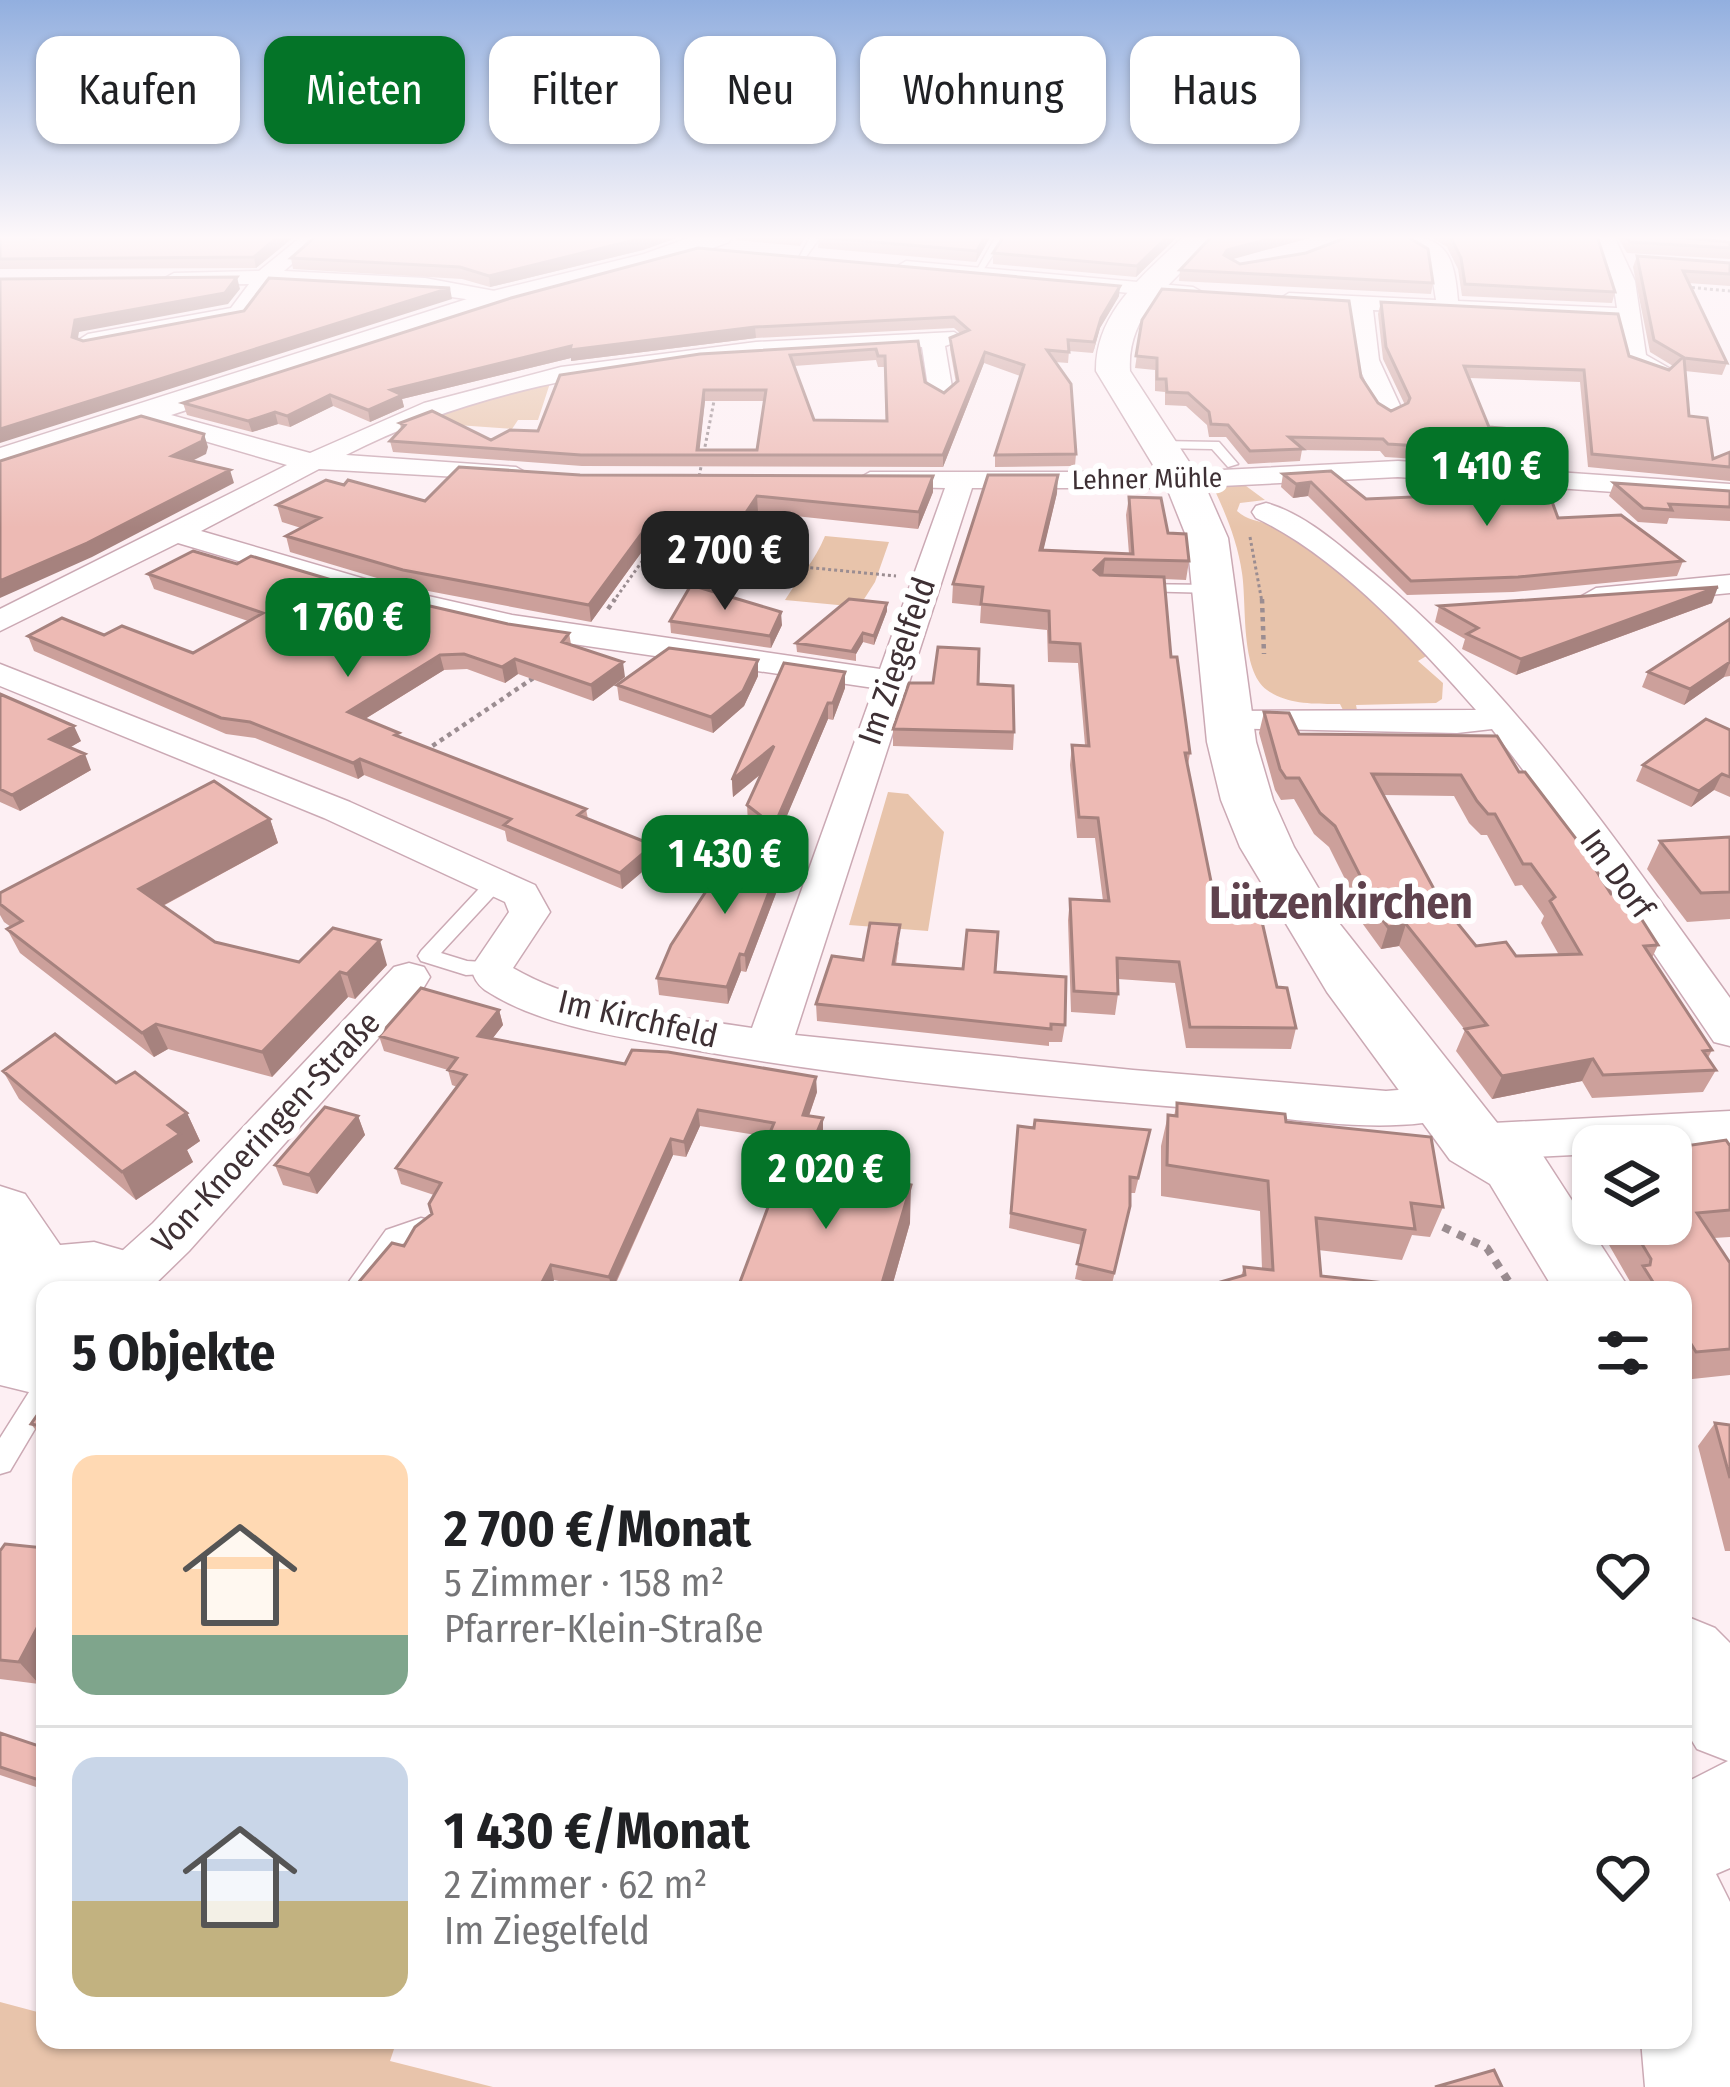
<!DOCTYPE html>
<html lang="de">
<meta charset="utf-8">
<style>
body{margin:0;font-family:"Fira Sans Condensed",sans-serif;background:#f6f6f6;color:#202124;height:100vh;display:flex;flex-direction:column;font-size:45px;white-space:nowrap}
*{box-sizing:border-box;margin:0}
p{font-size:39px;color:#757577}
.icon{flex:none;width:66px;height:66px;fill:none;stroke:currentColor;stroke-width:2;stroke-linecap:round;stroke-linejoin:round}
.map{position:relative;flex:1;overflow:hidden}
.sheet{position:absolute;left:36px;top:1281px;width:1656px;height:768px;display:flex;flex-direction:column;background:#fff;border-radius:24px;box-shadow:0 3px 9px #0004}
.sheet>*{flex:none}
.top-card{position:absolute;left:36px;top:36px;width:1659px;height:108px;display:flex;gap:24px}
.controls{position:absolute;left:1572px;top:1125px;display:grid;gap:24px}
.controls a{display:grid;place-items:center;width:120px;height:120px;border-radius:24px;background:#fff;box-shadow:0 3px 9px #0004;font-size:60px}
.price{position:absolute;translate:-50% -102px;padding:0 27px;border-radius:24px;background:#047428;color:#fff;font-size:39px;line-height:78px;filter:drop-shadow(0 3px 6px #0008)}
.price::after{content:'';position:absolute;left:50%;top:72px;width:36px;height:27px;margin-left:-18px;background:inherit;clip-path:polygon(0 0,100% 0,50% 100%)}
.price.current{background:#222;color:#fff}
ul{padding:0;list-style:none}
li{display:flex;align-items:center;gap:36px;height:300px;padding:0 36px}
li+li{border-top:3px solid #e0e0e0}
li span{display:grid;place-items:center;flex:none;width:336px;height:240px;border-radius:24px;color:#555}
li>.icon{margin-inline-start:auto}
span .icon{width:144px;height:144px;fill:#fffc;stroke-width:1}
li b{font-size:51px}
h2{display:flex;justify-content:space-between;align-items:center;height:144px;padding:0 36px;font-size:51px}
.pill{padding:0 42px;border-radius:24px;background:#fff;box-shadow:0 3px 9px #0004;font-size:42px;line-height:108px}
.pill.current{background:#047428;color:#fff}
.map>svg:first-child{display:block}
</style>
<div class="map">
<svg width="1730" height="2087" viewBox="0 0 1730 2087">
<rect width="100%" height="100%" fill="#fdeff3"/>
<path fill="#e8c4ab" d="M551 380 538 420H518L512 429 457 425 434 413Z
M1242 483 1265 500 1240 503 1237 511C1251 524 1272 521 1288 532 1339 567 1383 611 1428 655L1418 661 1443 683 1442 699 1436 703 1356 705 1357 710H1343L1340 704C1316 704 1287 705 1267 690 1240 670 1247 605 1242 573 1238 545 1228 519 1216 493L1222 486Z
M825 536 889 542 875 582 859 607 785 600C799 577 815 561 825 536Z
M888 792 908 794 944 832 928 931 849 925Z
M0 2002 45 2014V2040H397L390 2061 493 2087H0Z"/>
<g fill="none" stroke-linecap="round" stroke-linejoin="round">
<defs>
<path id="lane" d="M811 236H821L803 261H797Z
M996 236H1005L980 275H974Z
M1160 441 1219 442 1238 464 1228 467 1212 449 1156 448V442Z
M1132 584 1214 585 1221 589 1214 593 1137 591 1130 587Z
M496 876 503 878 505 882 503 886 441 953 467 961 499 963 502 968 499 973 466 975 421 961 418 956 421 951 489 878Z
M421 1218 429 1220 433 1227 429 1234 402 1244 369 1290H343L386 1230Z
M45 1378V1412L10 1471 0 1474V1438L36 1381Z"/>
<path id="street" d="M302 236H324L284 271 425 278 500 292 511 298 500 304 383 287 270 283 246 318 88 348 77 341 88 334 231 308 249 284 174 285 163 279 174 273 259 271Z
M1395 236C1446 235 1454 253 1458 301L1617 308 1613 281 1594 236H1614L1635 281 1646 355 1674 371 1662 378 1627 364 1618 321 1373 310 1379 360 1403 412 1399 417H1381L1356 360 1351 309 1289 307 1278 300 1289 293 1436 300 1429 257Z
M906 261 1193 287 1204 293 1193 299 899 271 896 267Z
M954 332 965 339 945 346 953 393 950 398 941 400 929 393 922 347C727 355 523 364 346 455L516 467 530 475 526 481 319 469 201 531 406 591 512 615 880 669 945 488 860 486 856 480 870 472H1181L1398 461 1730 484V500L1398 477 1181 488H972L795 1035 1133 1070 1386 1091 1446 1086 1463 1091 1469 1103 1463 1115C1383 1139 1274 1115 1191 1108 1025 1095 859 1079 694 1050 627 1038 543 1028 485 990 477 984 474 978 471 968L509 912 505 902 324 818 0 686V664L350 802 535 885 550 912 513 968C584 1009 673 1016 752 1028L874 688 512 635 387 605 178 543 0 631V609L287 465 129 419 125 414 129 409 138 406 310 453 424 403 561 367 756 342Z
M1266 503C1306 514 1341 547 1373 573 1520 696 1618 843 1730 998V1046L1714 1042 1586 853 1492 729 1457 733 1216 728 1211 721 1216 714 1228 711 1476 710C1417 643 1337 556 1256 518L1252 512 1256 506Z
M1730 575V593L1596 606 1580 597 1596 588Z
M409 963 424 967 430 977 424 987 189 1251 149 1290H98L95 1284 102 1269 153 1223 394 967Z
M1730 1111V1147L1593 1146V1154L1474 1160 1457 1155 1450 1142 1457 1129 1474 1124Z"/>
<path id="secondary" d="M694 236H733L729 242 664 266 511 304 0 471V448L489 292 644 254Z
M1184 236H1214C1180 281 1126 308 1130 371L1206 488 1228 538 1256 742 1273 800 1294 847 1339 923 1498 1124 1538 1148 1630 1290H1554L1490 1184 1450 1160 1327 992 1240 847 1221 800 1207 742 1187 538 1167 488 1096 371C1095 312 1145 274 1184 236Z
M0 1186 25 1194 60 1245 94 1242 136 1254 160 1290H45V1396L0 1385Z
M1683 1615 1715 1628 1730 1643V1868L1716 1874 1730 1902V2087H1645L1641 2040H1683V1784L1728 1761 1697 1749 1683 1726Z"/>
</defs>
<use href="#lane" stroke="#cba9b4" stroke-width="3"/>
<use href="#street" stroke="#cba9b4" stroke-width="3"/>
<use href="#secondary" stroke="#cba9b4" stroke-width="3"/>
<path stroke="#9b8d91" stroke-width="3" stroke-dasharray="3 3" stroke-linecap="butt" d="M1686 287 1730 291
M698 482 715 396
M1250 537 1262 602
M649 552 896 576
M613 602 663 532"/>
<path stroke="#9b8d91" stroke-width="4.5" stroke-dasharray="4.5 4.5" stroke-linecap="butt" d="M1262 599 1264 654
M608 609 615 599
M425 751 538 675"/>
<path stroke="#9b8d91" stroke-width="8" stroke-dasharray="8 8" stroke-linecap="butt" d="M1443 1227 1487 1248 1514 1290"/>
<use href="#lane" fill="#fff" fill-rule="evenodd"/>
<use href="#street" fill="#fff" fill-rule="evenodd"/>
<use href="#secondary" fill="#fff" fill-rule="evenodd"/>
</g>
<path fill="#cca09b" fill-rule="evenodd" d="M0 236H26L34 239 295 236 256 268 0 269Z
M316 236H682L643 250 490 287 462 279 293 269 291 258Z
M734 236H806L800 246 736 240Z
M819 236H991L976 262 818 248Z
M1004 236H1178L1136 277 993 264V253Z
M1317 236 1231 259 1240 264 1433 283 1431 294 1179 281 1180 270Z
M1429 236H1597L1615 292 1612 303 1462 296 1458 269 1447 247Z
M1617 236H1665L1730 242V259L1627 253Z
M1637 256 1730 263V286L1688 283 1727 363 1722 375 1685 371 1689 416 1713 459 1730 452V481L1588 467 1580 382 1469 378 1489 427 1533 453 1529 466 1385 457 1380 451 1302 450 1300 461 1248 464 1226 437H1209L1207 425 1186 406 1165 405V392L1155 391V370L1135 368 1142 320 1361 377 1378 403 1391 411 1405 405 1383 359 1378 314 1381 302 1629 356 1669 370 1673 366 1650 352 1633 267Z
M1119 296 1100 328 1093 353 1069 351 1068 363 1055 362 1076 454 1075 466 995 467V455L1020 376 984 363 943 467 582 466 393 452 390 441 401 429 400 423 491 440 538 431 560 375 918 341 925 382 944 393 956 383 950 349V338L961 334 954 328 756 338 571 361V358L402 399 404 407 370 422 333 406 290 427 278 424 252 432 187 415 183 403 511 298ZM876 360 878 367H885L886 421 814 420 794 366ZM705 401H764L757 450H699Z
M1412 468 1558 518 1683 561 1677 576 1513 592 1407 595 1308 496 1293 498 1281 487 1283 474 1366 499 1421 497 1408 482Z
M580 475 933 476V492L918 529 758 512 738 543 654 535 591 622 407 587 290 552 286 536 301 528 282 522 277 505 344 485 425 501Z
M1614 483 1730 491V521L1669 518 1667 524 1638 522 1609 496Z
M1057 493 1043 550 1129 554 1126 515 1129 497 1168 533 1189 561 1186 580 1164 579 1171 657 1190 753 1188 765 1217 911 1277 987 1296 1028 1291 1049 1186 1048 1175 983 1118 979V994L1115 1015 1071 1012 1068 920 1070 899 1103 901 1095 838H1077L1070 765 1072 745H1085L1078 663 1048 662 1047 630 980 623 981 606 952 603 953 584Z
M237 564 382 595 508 624 569 633 571 644 625 677 593 701 518 674 505 683 467 669 444 670 365 719 400 737 586 809 588 819 655 861 622 889 507 841 505 831 364 775 358 779 255 738 226 734 34 651 28 636 104 635 193 653 248 621 154 589 148 574Z
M1712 603 1516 675 1462 649 1465 639 1435 622 1439 606Z
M887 611 874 645 863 642 856 654V661L797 652 796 643Z
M1730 619V676L1724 677 1684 705 1642 687 1648 672Z
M670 621 782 625 771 648 671 633Z
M758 660V676L744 706 713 733 619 700 617 685Z
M845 672V688L833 720 828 719 775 843 788 862 746 972 741 971 728 1004 659 995 657 978 774 843 748 823 747 805 761 774 733 797 732 780Z
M933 683 978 684 1014 732 1013 750 893 746V729Z
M0 694 81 741 69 748 91 770 20 811 0 802Z
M1264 712 1299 734 1519 772 1611 894 1658 945 1652 958 1712 1050 1708 1058 1716 1070 1703 1092 1592 1098 1582 1081 1492 1099 1456 1051 1465 1030 1399 946 1381 949 1357 916 1359 907 1329 847 1314 834 1294 799 1281 800 1275 790 1259 733ZM1383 795 1454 796 1469 823 1481 835H1487L1515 886 1522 885 1544 916 1541 923 1559 955 1516 956 1476 946 1442 904Z
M1730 730V797L1714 790 1691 807 1636 781 1643 765Z
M270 819 278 843 163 906 215 942 299 962 387 965 355 999 348 997 272 1077 168 1049 154 1057 20 953 7 929 11 927 4 922 0 915V893Z
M1730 837V919L1687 922 1647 869 1660 841Z
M899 942 896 964 995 972 1065 1025 1062 1042H1049V1046L817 1021 816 1004 863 960Z
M499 1010 503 1025 492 1039 625 1064 817 1092 809 1116 823 1133 810 1167 910 1223 891 1290H737L780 1175 761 1171 760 1156 768 1137 700 1126 686 1157 673 1155 613 1290H603L554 1280 549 1290H361L358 1283 404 1246 432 1214 434 1195 401 1184 396 1168 457 1087 452 1085 448 1070 384 1051 379 1036Z
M3 1071 116 1083 187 1113 200 1141 187 1150 193 1162 136 1200 19 1099Z
M1177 1103 1286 1122 1443 1207 1430 1237 1412 1235 1402 1260 1318 1250 1321 1276H1241L1244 1267 1262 1269 1260 1211 1161 1196V1146L1168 1115 1174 1116Z
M358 1116 365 1135 317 1194 283 1185 275 1165Z
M1018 1126 1150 1130 1135 1193H1130L1127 1222 1111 1288 1075 1279 1082 1245 1009 1228Z
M1730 1146V1237L1714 1238 1730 1263V1375L1683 1380V1290H1629L1632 1285 1597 1224H1671Z
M1593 1160V1218L1577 1189Z
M45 1404V1442L31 1424Z
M1715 1423 1730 1425V1551H1725L1698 1446Z
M0 1551 39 1684 0 1679Z
M0 1733 45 1748V1790L0 1775Z"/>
<path fill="#a6827e" d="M279 236H295L256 268 254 257Z
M651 236H682L643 250 490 287 489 276Z
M985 236H991L976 262 977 251Z
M1168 236H1178L1136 277 1137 266Z
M1280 236H1317L1226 261 1224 255 1227 250Z
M237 277 240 289 228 304 79 332 76 349 72 337 75 320Z
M1120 286 1119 296 1100 328 1093 353 1101 318Z
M450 288 452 299 0 443V429Z
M755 327 756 338 571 361V358L402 399 404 407 370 422 368 410 391 390 571 346Z
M985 352 984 363 943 467V455Z
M704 390 705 401 699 455 697 450Z
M330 395 333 406 290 427 287 416Z
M275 412 278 424 252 432 248 421Z
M204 434 208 447 206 454 176 469 172 456Z
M230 470 234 483 92 557 0 598V581Z
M1058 475 1057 493 1039 569 1040 550Z
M933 476V492L918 529 919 512Z
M1311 482 1308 496 1293 498 1296 484Z
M757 496 758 512 738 543 737 526Z
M653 518 654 535 591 622 589 605Z
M1105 559 1103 578 1094 570Z
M1718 587 1712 603 1516 675 1521 659Z
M887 603V611L874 645V636Z
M781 612 782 625 771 648 770 636Z
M863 633V642L856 654 852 651Z
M440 655 444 670 352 727 348 712Z
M515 659 518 674 505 683 502 667Z
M758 660V676L744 706 713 733 711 717Z
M623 662 625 677 593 701 591 685Z
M1730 662 1724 677 1684 705 1690 689Z
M845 672V688L833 720V703Z
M828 703V719L775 844 774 826Z
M74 726 81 741 57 755 50 739Z
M774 746V763L733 797 732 780Z
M85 754 91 770 20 811 12 795Z
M360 759 364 775 358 779 353 763Z
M1722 774 1714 790 1691 807 1699 791Z
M270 819 278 843 149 913 139 889Z
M653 845 655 861 622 889 620 873Z
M787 845 788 862 746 972 745 955Z
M1406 924 1399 946 1381 949 1388 927Z
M380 940 387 965 355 999 347 974Z
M740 954 741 971 728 1004 727 987Z
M340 972 348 997 272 1077 262 1052Z
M499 1010 503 1025 482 1052 478 1036Z
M156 1024 168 1049 154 1057 142 1033Z
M1593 1059 1582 1081 1492 1099 1502 1076Z
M816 1077 817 1092 804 1130 803 1115Z
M698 1110 700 1126 686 1157 684 1142Z
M187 1113 200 1141 187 1150 193 1162 136 1200 122 1172 168 1125Z
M358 1116 365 1135 317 1194 309 1175Z
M823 1118V1133L804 1181 803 1165Z
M671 1139 673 1155 612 1290 609 1277Z
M911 1185 910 1223 891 1290H880Z
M551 1265 554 1280 549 1290H538Z
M45 1613V1671L39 1684 19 1662Z"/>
<path fill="#edbab4" stroke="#a6827e" stroke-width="3" fill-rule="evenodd" d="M0 236H22L34 239 41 236H279L254 257 0 259Z
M316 236H651L489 276 460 267 291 258Z
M819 236H985L977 251 818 237Z
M1004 236H1168L1137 266 993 253Z
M1212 236H1280L1227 250 1224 255 1240 264 1306 253 1350 236H1406L1428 249 1433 283 1180 270Z
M1450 236H1597L1615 292 1465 284 1461 258Z
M1626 236H1665L1730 242V248L1630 242Z
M698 248 1120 286 1101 318 1094 342 1068 340 1069 352 1047 350 1071 384 1076 454 995 455 1024 365 985 352 943 455H581L390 441 405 425 400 423 432 411 491 440 510 430 538 431 560 375 700 354 918 341 925 382 944 393 958 381 950 338 969 330 954 317 755 327 570 350 571 346 391 390 402 395 368 410 330 395 287 416 275 412 248 421 183 403 511 298ZM876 349 878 356H885L887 421 814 420 790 355ZM704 390H766L757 450H697Z
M1637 256 1730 263V274L1683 271 1727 363 1684 358 1689 416 1707 418 1713 459 1730 452V467L1592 454 1584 370 1464 366 1489 427 1523 430 1533 453 1388 444 1383 439 1289 437 1303 449 1250 451 1228 425 1211 424 1209 412 1188 393 1167 392 1166 379H1157V358L1136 356 1142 320 1162 289 1349 301 1361 377 1378 403 1391 411 1408 403 1410 398 1386 347 1381 302 1618 314 1629 356 1669 370 1683 357 1654 340Z
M237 277 225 293 75 320 72 337 83 341 244 311 269 278 450 288 0 429V279Z
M141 416 204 434 202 441 172 456 230 470 87 543 0 581V461Z
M459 467 580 475 933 476 919 512 757 496 737 526 653 518 589 605 403 570 286 536 320 518 277 505 326 480 344 485 348 480 425 501Z
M1412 468 1543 477 1558 518 1621 515 1683 561 1518 577 1411 581 1311 482 1296 484 1283 474 1331 471 1366 499 1437 496Z
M988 475H1058L1040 550 1133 554 1129 497 1161 498 1168 533 1186 534 1189 561 1105 559 1094 570 1100 575 1164 577 1171 657H1177L1190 753H1185L1217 911 1260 913 1277 987 1287 988 1296 1028 1190 1027 1179 962 1117 958 1118 994 1074 991 1070 899 1109 901 1098 818 1079 817 1072 745 1089 746 1080 644 1050 642 1049 611 981 604 983 587 953 584Z
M1614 483 1730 491V507L1669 504 1672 510 1643 508Z
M193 551 237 564 251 556 382 595 508 624 569 633 562 642 623 662 591 685 515 659 502 667 464 654 440 655 348 712 399 733 395 735 586 809 578 815 653 845 620 873 504 825 511 819 360 759 353 763 250 722 221 718 28 636 62 618 104 635 122 626 193 653 263 613 148 574Z
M691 585 781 612 770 636 670 621Z
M1718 587 1521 659 1467 634 1478 628 1439 606Z
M849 599 887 603 874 636 863 633 852 651 856 652 796 643Z
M1730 619V662L1690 689 1648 672Z
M938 647 979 649 978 684 1013 686 1014 732 893 729 909 683H933Z
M669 648 758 660 743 691 711 717 617 685Z
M784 663 845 672 833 703H828L774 826 747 805 774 746 732 780Z
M0 694 74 726 50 739 85 754 12 795 0 789Z
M1264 712 1289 713 1299 734 1497 736 1519 772H1525L1577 840 1611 894 1625 893 1644 923 1658 945 1644 946 1712 1050 1703 1051 1716 1070 1603 1075 1593 1059 1502 1076 1465 1029 1487 1025 1406 924 1388 927 1363 894 1369 893 1335 826 1320 813 1299 778H1286L1280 769ZM1372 774 1461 775 1477 801 1488 814H1495L1523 864H1531L1555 897 1550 901 1581 954 1516 956 1506 942 1476 946 1442 904Z
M1706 719 1730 730V777L1722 774 1699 791 1643 765Z
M214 781 270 819 139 889 215 942 299 962 333 928 380 940 347 974 340 972 262 1052 156 1024 142 1033 7 929 22 921 0 904V893Z
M1730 837V892L1701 893 1660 841Z
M740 839 787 845 745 955 740 954 727 987 657 978 671 945Z
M870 923 900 925 893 964 963 969 967 930 998 932 995 972 1066 977 1065 1025 1051 1024V1029L816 1004 832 956 863 960Z
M421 988 499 1010 478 1036 625 1064 632 1050 668 1052 816 1077 803 1115 823 1118 803 1165 760 1156 774 1123 698 1110 684 1142 671 1139 609 1277 551 1265 538 1290H372L358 1283 392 1243 404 1246 415 1227 432 1214 429 1204 441 1183 396 1168 466 1075 448 1070 457 1058 379 1036Z
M55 1034 116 1083 135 1072 187 1113 168 1125 180 1134 122 1172 3 1071Z
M1177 1103 1285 1114 1286 1122 1431 1137 1443 1207 1411 1203 1415 1229 1316 1218 1321 1276 1449 1290H1209L1220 1282 1245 1275 1244 1267 1273 1270 1268 1181 1167 1165 1168 1115 1177 1116Z
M325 1107 358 1116 309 1175 275 1165Z
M1035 1120 1150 1130 1138 1178 1130 1177V1206L1114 1273 1077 1264 1085 1230 1011 1213 1018 1126 1034 1128Z
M1726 1140 1730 1146V1210L1697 1213 1730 1263V1349L1696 1352 1683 1331V1290H1658L1643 1266 1650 1265 1651 1259 1630 1224H1671V1148Z
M785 1162 911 1185 880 1290H737Z
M45 1404V1427L31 1424Z
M1715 1423 1730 1425V1478Z
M5 1544 45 1548V1613L19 1662 0 1660V1551Z
M0 1733 45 1748V1782L0 1767Z
M1494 2070 1502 2087H1435Z"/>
<linearGradient id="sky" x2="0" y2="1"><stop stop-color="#92afdf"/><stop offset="0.45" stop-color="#fef8fa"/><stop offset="1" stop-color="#fef8fa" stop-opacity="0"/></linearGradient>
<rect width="1730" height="528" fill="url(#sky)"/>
<g text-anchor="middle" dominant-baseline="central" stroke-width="12" stroke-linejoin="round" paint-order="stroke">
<g font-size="27" fill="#3e3034" stroke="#fff">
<text transform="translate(1147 479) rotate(-1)">Lehner Mühle</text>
</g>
<g font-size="33" fill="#3e3034" stroke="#fff">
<text transform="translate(897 661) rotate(-71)">Im Ziegelfeld</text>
<text transform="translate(1617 874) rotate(54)">Im Dorf</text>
<text transform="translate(638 1019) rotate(13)">Im Kirchfeld</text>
<text transform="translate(266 1132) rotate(-47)">Von-Knoeringen-Straße</text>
</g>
<g font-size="45" font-weight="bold" fill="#5f424d" stroke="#fff">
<text x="1341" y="903">Lützenkirchen</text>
</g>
</g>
</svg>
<div class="controls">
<a><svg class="icon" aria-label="layers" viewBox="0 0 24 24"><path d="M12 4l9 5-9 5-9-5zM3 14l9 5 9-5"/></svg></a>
</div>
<b class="price" style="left:1487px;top:529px">1 410 €</b>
<b class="price current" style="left:725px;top:613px">2 700 €</b>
<b class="price" style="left:348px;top:680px">1 760 €</b>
<b class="price" style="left:725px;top:917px">1 430 €</b>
<b class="price" style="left:826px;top:1232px">2 020 €</b>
<div class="top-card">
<a class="pill">Kaufen</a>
<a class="pill current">Mieten</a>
<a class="pill">Filter</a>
<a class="pill">Neu</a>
<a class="pill">Wohnung</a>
<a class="pill">Haus</a>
</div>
<section class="sheet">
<h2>5 Objekte<svg class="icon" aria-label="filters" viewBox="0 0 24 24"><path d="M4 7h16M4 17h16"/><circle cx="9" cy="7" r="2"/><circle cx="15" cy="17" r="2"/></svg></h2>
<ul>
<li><span style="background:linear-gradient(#ffd9b3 75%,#7fa58c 0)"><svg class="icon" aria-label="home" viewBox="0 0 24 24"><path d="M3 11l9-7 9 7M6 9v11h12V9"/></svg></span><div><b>2 700 €/Monat</b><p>5 Zimmer · 158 m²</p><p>Pfarrer-Klein-Straße</p></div><svg class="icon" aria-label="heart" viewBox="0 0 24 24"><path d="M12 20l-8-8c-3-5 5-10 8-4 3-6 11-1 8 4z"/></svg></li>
<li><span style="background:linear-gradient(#c9d6e8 60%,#c2b280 0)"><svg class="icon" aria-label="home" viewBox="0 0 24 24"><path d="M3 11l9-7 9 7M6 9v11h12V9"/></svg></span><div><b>1 430 €/Monat</b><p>2 Zimmer · 62 m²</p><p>Im Ziegelfeld</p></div><svg class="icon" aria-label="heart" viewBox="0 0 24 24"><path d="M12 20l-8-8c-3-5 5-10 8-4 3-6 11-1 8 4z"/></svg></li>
</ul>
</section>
</div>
